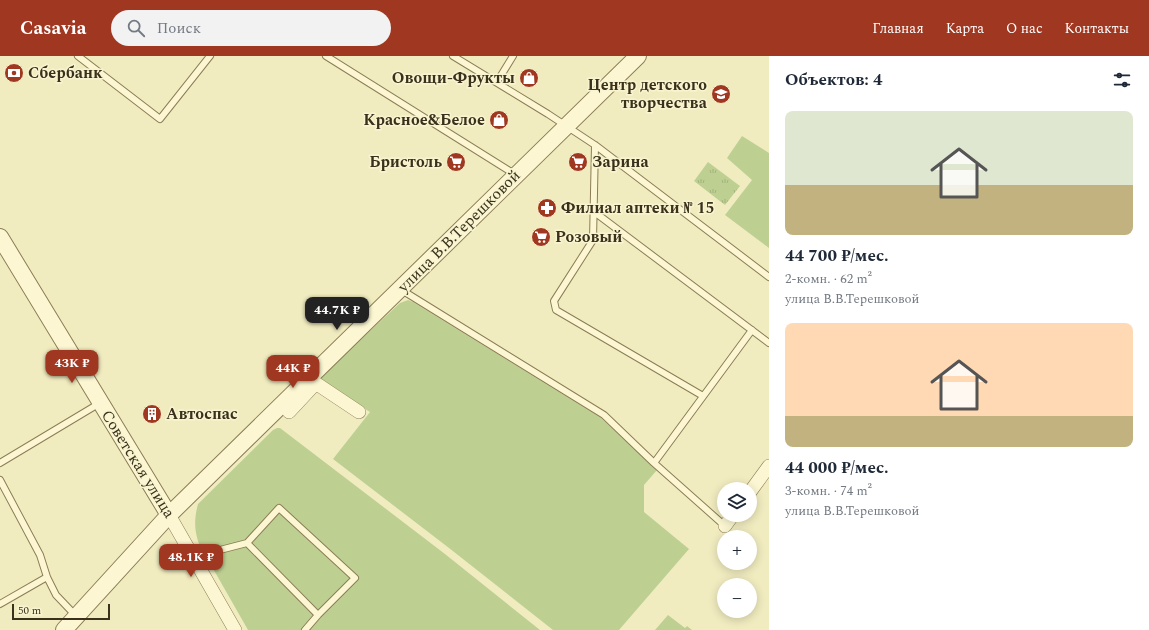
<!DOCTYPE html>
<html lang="ru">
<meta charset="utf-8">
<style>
body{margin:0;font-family:Spectral,serif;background:#f2f2f3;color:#1f2937;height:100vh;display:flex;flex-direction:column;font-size:15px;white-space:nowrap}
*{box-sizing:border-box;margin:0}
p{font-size:13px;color:#747a83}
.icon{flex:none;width:22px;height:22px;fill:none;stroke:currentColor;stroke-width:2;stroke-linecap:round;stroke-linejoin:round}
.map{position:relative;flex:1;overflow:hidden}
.sheet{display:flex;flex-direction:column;background:#fff;width:380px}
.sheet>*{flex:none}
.tools{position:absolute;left:717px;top:426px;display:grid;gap:8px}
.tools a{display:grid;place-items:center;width:40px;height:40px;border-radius:50%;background:#fff;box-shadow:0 2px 10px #0003;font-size:20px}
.scale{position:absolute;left:12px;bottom:10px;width:98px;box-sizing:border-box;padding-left:4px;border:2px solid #3a301b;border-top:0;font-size:11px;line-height:14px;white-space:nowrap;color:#3a301b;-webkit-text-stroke:3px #f8f4cf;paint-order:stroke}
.price{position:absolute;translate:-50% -34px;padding:0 9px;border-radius:8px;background:#a03821;color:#fff;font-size:13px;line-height:26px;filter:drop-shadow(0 1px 2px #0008)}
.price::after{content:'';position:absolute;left:50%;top:24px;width:12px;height:9px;margin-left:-6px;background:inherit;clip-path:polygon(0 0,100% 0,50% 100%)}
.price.selected{background:#222;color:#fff}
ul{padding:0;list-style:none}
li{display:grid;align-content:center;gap:8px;height:212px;padding:0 16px}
li span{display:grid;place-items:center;height:124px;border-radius:8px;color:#555}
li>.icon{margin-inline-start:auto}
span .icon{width:72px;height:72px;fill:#fffc;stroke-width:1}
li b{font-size:17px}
h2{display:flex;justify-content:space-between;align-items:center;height:48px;padding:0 16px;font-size:17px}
header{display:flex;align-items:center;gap:24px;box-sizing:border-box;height:56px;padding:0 20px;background:#a03821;color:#fff}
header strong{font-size:19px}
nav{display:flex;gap:22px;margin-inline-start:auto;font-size:14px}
.search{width:280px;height:36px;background:#f2f2f3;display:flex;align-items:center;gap:10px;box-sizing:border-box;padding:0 14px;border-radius:22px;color:#747a83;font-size:15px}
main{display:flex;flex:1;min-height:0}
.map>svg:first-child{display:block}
</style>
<header>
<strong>Casavia</strong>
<div class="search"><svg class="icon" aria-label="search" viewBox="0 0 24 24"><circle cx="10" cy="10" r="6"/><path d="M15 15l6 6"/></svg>Поиск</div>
<nav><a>Главная</a><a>Карта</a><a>О нас</a><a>Контакты</a></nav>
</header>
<main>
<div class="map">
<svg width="769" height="574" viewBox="0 0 769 574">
<defs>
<pattern id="park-tufts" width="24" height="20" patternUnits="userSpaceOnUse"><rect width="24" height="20" fill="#bdd092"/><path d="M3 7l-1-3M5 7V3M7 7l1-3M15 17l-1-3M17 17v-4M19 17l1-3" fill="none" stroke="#a3b37d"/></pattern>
</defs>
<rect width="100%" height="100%" fill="#f1ecbf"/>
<path fill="#bdd092" d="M742 80 769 97V192L725 159 752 124 727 102Z
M408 244 413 246 601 362 657 414 644 429V456L689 493 619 574H553L449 492 333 403 370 356 318 323 400 247Z
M277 372H280L445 498 540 574H248L199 488C194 474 194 463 198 448L273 374Z
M668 559 685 572 687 570 692 574H655Z"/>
<path fill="url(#park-tufts)" d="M708 106 740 130 725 149 694 125Z"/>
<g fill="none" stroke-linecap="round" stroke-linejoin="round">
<defs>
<path id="service" d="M78 0 160 63 210 0
M326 0 516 119
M453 0 548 58 595 89 769 221
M497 26 513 0
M595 89 593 184 554 245 556 254 703 340
M593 155 769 287
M400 233 604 359 654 407 725 470
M0 407 100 347
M654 407 752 274
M0 424 40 499 47 521
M193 501 247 487 279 452 355 522 318 559 247 487
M0 548 47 521 56 539 76 560
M305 574 318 559"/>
<path id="minor" d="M308 322 359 356
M289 356 316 327
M750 436 769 410
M169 459 235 574
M725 470 733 459"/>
<path id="tertiary" d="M0 181 169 459
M64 574 169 459 638 0"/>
</defs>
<use href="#service" stroke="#8b7d56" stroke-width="8"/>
<use href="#minor" stroke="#8b7d56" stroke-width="14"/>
<use href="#tertiary" stroke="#8b7d56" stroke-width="18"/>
<use href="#service" stroke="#fcf7d2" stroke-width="6"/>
<use href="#minor" stroke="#fcf7d2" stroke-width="13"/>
<use href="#tertiary" stroke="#fcf7d2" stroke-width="16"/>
</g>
<defs>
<symbol id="bank-disc" viewBox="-11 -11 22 22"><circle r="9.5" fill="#a03821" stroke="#f8f4cf"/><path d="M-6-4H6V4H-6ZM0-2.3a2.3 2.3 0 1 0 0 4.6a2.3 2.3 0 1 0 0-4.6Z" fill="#fff"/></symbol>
<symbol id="shop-disc" viewBox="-11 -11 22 22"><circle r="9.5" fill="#a03821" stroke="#f8f4cf"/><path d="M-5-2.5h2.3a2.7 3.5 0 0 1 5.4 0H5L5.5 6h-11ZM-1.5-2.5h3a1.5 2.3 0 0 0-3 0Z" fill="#fff"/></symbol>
<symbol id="school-disc" viewBox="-11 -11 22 22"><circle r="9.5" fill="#a03821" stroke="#f8f4cf"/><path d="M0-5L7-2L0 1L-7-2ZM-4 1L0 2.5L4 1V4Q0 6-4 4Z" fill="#fff"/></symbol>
<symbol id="supermarket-disc" viewBox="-11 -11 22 22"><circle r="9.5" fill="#a03821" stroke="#f8f4cf"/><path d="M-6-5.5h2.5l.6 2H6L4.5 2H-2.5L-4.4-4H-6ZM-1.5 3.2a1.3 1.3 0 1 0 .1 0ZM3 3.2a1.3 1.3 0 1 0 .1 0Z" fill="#fff"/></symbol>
<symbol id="pharmacy-disc" viewBox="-11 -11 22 22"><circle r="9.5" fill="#a03821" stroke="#f8f4cf"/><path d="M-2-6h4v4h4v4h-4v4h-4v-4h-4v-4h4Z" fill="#fff"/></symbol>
<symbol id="building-disc" viewBox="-11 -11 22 22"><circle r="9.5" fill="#a03821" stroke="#f8f4cf"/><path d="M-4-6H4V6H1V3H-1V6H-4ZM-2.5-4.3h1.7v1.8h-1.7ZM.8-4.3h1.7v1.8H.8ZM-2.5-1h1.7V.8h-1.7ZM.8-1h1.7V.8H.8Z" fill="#fff"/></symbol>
</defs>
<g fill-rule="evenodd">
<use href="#bank-disc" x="3" y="6" width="22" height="22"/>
<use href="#shop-disc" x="518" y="11" width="22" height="22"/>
<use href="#school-disc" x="710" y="27" width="22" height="22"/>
<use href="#shop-disc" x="488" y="53" width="22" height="22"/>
<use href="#supermarket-disc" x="445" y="95" width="22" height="22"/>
<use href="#supermarket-disc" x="567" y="95" width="22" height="22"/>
<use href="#pharmacy-disc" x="536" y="141" width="22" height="22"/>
<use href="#supermarket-disc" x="530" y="170" width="22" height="22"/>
<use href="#building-disc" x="141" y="347" width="22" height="22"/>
</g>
<g text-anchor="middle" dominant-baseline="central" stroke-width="3" stroke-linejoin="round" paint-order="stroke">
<g font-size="16" font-weight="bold" fill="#3a301b" stroke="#f8f4cf" text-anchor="start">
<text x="28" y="17">Сбербанк</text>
<text x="515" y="22" text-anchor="end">Овощи-Фрукты</text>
<text x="707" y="29" text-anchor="end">Центр детского<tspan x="707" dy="18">творчества</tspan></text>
<text x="485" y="64" text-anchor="end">Красное&amp;Белое</text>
<text x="442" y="106" text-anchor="end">Бристоль</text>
<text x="592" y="106">Зарина</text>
<text x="561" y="152">Филиал аптеки № 15</text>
<text x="555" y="181">Розовый</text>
<text x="166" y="358">Автоспас</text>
</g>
<g font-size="16" fill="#3a301b" stroke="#f8f4cf">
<text transform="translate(459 175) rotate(-45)">улица В.В.Терешковой</text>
<text transform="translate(138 408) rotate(58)">Советская улица</text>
</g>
</g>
</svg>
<div class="tools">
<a><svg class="icon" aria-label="layers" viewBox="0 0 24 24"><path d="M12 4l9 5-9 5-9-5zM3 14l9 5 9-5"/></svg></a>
<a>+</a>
<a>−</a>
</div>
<div class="scale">50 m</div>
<b class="price selected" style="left:337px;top:275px">44.7K ₽</b>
<b class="price" style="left:72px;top:328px">43K ₽</b>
<b class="price" style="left:293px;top:333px">44K ₽</b>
<b class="price" style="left:191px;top:522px">48.1K ₽</b>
</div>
<section class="sheet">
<h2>Объектов: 4<svg class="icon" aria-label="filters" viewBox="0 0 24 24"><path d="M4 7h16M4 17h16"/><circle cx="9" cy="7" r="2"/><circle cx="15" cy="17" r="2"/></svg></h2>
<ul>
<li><span style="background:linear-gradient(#dfe7d0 60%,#c2b280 0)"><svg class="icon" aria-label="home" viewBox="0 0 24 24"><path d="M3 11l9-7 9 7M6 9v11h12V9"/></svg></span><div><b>44 700 ₽/мес.</b><p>2-комн. · 62 m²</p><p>улица В.В.Терешковой</p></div></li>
<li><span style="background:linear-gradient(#ffd9b3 75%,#c2b280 0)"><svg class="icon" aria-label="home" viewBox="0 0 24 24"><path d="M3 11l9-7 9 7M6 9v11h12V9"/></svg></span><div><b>44 000 ₽/мес.</b><p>3-комн. · 74 m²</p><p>улица В.В.Терешковой</p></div></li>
</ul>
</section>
</main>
